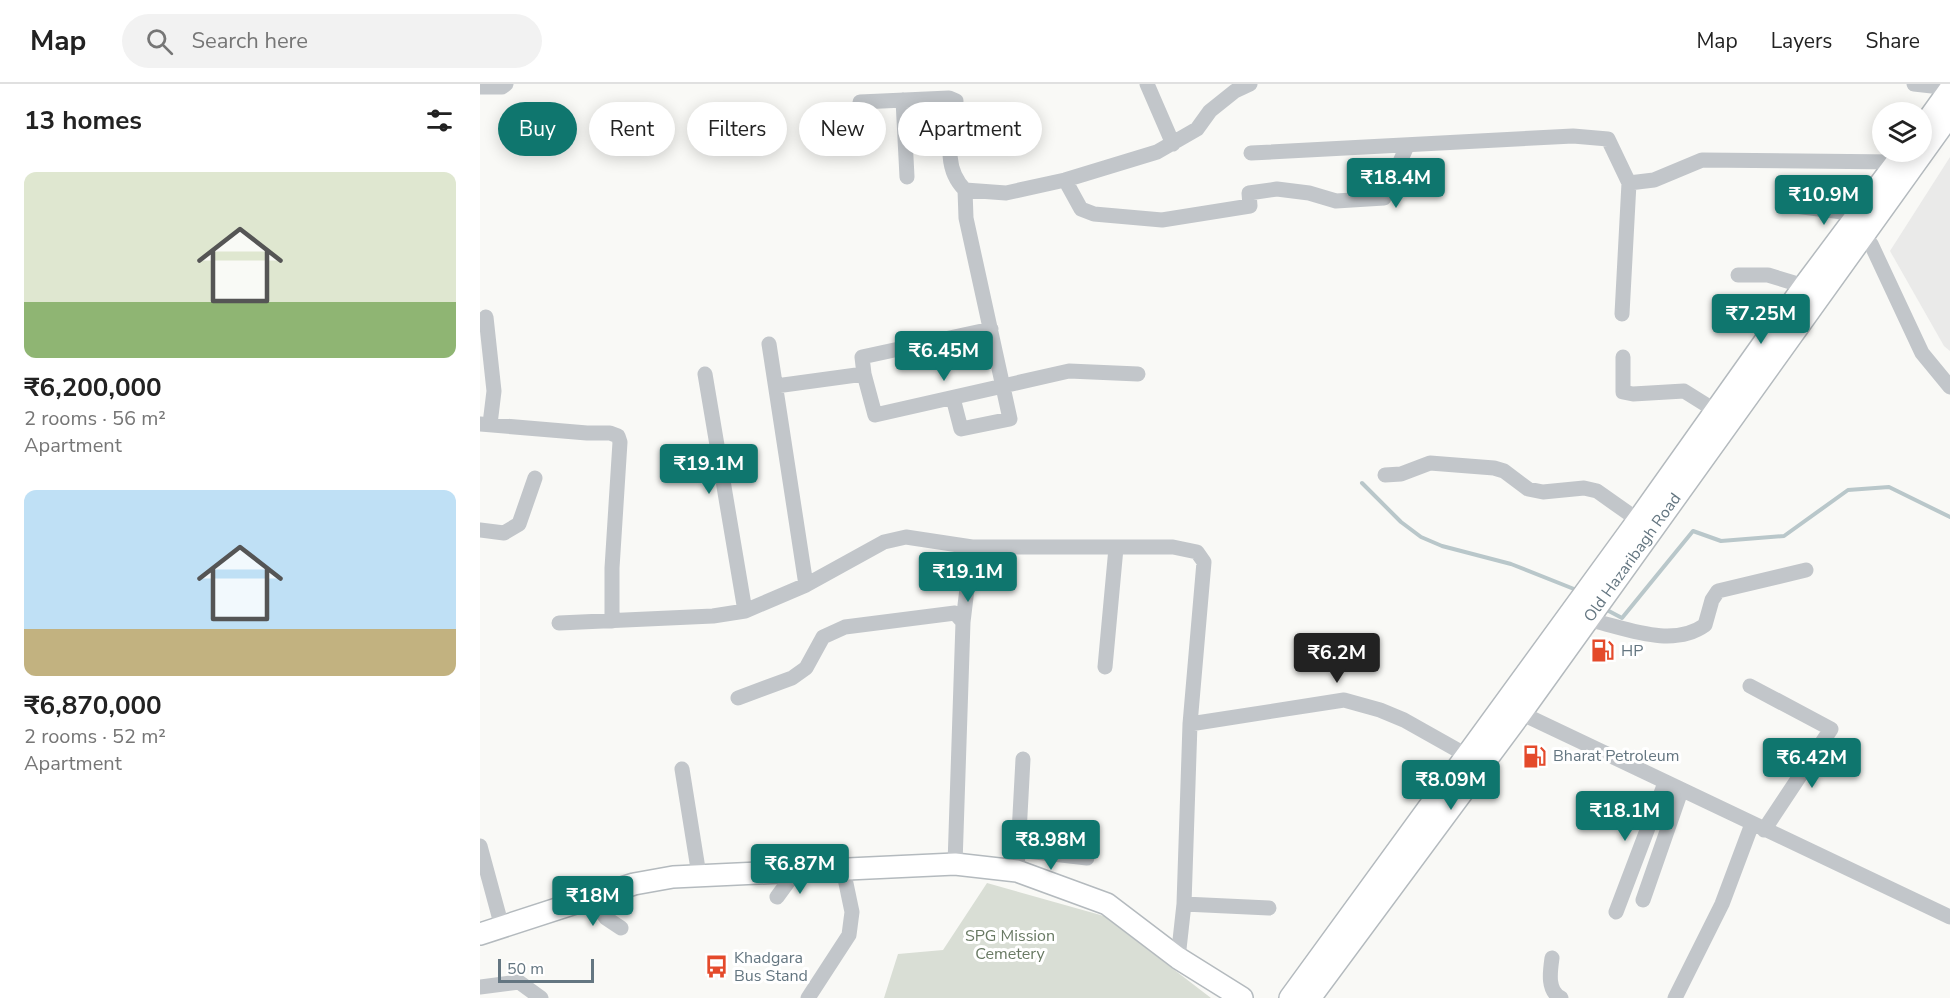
<!DOCTYPE html>
<meta charset="utf-8">
<style>
body{margin:0;font-family:"Nunito Sans",sans-serif;background:#f2f2f2;color:#222;height:100vh;display:flex;flex-direction:column;font-size:22px;white-space:nowrap}
*{box-sizing:border-box;margin:0}
p{font-size:20px;color:#767676}
.icon{flex:none;width:33px;height:33px;fill:none;stroke:currentColor;stroke-width:2;stroke-linecap:round;stroke-linejoin:round}
.map{position:relative;flex:1;overflow:hidden}
.sheet{display:flex;flex-direction:column;background:#fff;width:480px}
.sheet>*{flex:none}
.guide{position:absolute;left:18px;top:18px;width:570px;height:54px;display:flex;gap:12px}
.buttons{position:absolute;left:1392px;top:18px;display:grid;gap:12px}
.buttons a{display:grid;place-items:center;width:60px;height:60px;border-radius:50%;background:#fff;box-shadow:0 3px 15px #0003;font-size:30px}
.scale{position:absolute;left:18px;bottom:15px;width:96px;box-sizing:border-box;padding-left:6px;border:3px solid #647681;border-top:0;font-size:16px;line-height:21px;white-space:nowrap;color:#647681;-webkit-text-stroke:4px #fff;paint-order:stroke}
.price{position:absolute;translate:-50% -51px;padding:0 14px;border-radius:6px;background:#0f766e;color:#fff;font-size:20px;line-height:39px;filter:drop-shadow(0 2px 3px #0008)}
.price::after{content:'';position:absolute;left:50%;top:36px;width:18px;height:14px;margin-left:-9px;background:inherit;clip-path:polygon(0 0,100% 0,50% 100%)}
.price.current{background:#222;color:#fff}
ul{padding:0;list-style:none}
li{display:grid;align-content:center;gap:12px;height:318px;padding:0 24px}
li span{display:grid;place-items:center;height:186px;border-radius:12px;color:#555}
li>.icon{margin-inline-start:auto}
span .icon{width:108px;height:108px;fill:#fffc;stroke-width:1}
li b{font-size:26px}
h2{display:flex;justify-content:space-between;align-items:center;height:72px;padding:0 24px;font-size:26px}
.pill{padding:0 21px;border-radius:27px;background:#fff;box-shadow:0 3px 15px #0003;font-size:21px;line-height:54px}
.pill.current{background:#0f766e;color:#fff}
header{display:flex;align-items:center;gap:36px;box-sizing:border-box;height:84px;padding:0 30px;background:#fff;border-bottom:2px solid #e0e0e0}
header strong{font-size:28px}
nav{display:flex;gap:33px;margin-inline-start:auto;font-size:21px}
.search{width:420px;height:54px;background:#f2f2f2;display:flex;align-items:center;gap:15px;box-sizing:border-box;padding:0 21px;border-radius:33px;color:#767676;font-size:22px}
main{display:flex;flex:1;min-height:0}
.map>svg:first-child{display:block}
</style>
<header>
<strong>Map</strong>
<div class="search"><svg class="icon" aria-label="search" viewBox="0 0 24 24"><circle cx="10" cy="10" r="6"/><path d="M15 15l6 6"/></svg>Search here</div>
<nav><a>Map</a><a>Layers</a><a>Share</a></nav>
</header>
<main>
<section class="sheet">
<h2>13 homes<svg class="icon" aria-label="filters" viewBox="0 0 24 24"><path d="M4 7h16M4 17h16"/><circle cx="9" cy="7" r="2"/><circle cx="15" cy="17" r="2"/></svg></h2>
<ul>
<li><span style="background:linear-gradient(#dfe7d0 70%,#8fb573 0)"><svg class="icon" aria-label="home" viewBox="0 0 24 24"><path d="M3 11l9-7 9 7M6 9v11h12V9"/></svg></span><div><b>₹6,200,000</b><p>2 rooms · 56 m²</p><p>Apartment</p></div></li>
<li><span style="background:linear-gradient(#bfe0f5 75%,#c2b280 0)"><svg class="icon" aria-label="home" viewBox="0 0 24 24"><path d="M3 11l9-7 9 7M6 9v11h12V9"/></svg></span><div><b>₹6,870,000</b><p>2 rooms · 52 m²</p><p>Apartment</p></div></li>
</ul>
</section>
<div class="map">
<svg width="1470" height="914" viewBox="0 0 1470 914">
<rect width="100%" height="100%" fill="#f9f9f6"/>
<path fill="#eaeae9" d="M1470 73V267L1464 262 1410 167Z"/>
<path fill="#d9ded5" d="M507 799 624 832 731 914H404L418 870 463 866Z"/>
<g fill="none" stroke-linecap="round" stroke-linejoin="round">
<path stroke="#b9c7ca" stroke-width="4" d="M882 399 921 438 941 453 962 462 1031 480 1099 507
M1125 525 1142 534 1213 447 1241 457 1304 452 1368 406 1409 403 1470 433"/>
<defs>
<g id="secondary">
<path d="M1442 44 1470 5"/>
<path d="M0 850 154 800 193 793 475 780 537 787 627 820 698 874 762 914"/>
<path d="M810 914 1158 436 1324 202 1424 68"/>
<path id="s1" d="M830 914 1041 629 1470 31"/>
</g>
</defs>
<use href="#secondary" stroke="#b4babe" stroke-width="24"/>
<path stroke="#c2c6ca" stroke-width="15" d="M667 0 693 60
M1434 0 1470 4
M0 3H22L26 0
M423 16 427 93
M380 18 469 14 476 17C473 48 460 81 485 106L526 109 585 96 677 68 717 45 730 27 755 7 770 0
M771 69 1093 52 1128 55 1149 99 1142 230
M585 96 601 125 614 130 682 136 770 122 769 109 797 105 829 109 856 117 904 114 927 62
M1149 99 1174 96 1222 76 1416 78
M1315 122 1378 130
M1391 160 1442 269 1470 303
M1258 191H1288L1324 202
M6 233 14 307 10 340
M289 260 326 501
M1143 273V308L1153 310 1204 307 1236 327
M225 290 265 527
M384 290 382 273 511 245
M296 302 384 290 395 331 589 287 658 290
M473 314 481 345 530 335 486 134 485 106
M0 340 107 349H130L138 352 140 358 132 484V537
M905 391 921 390 950 379 1014 384 1024 387 1048 405 1063 408 1104 404 1117 407 1158 436
M0 446 24 449 39 440 55 394
M1114 537C1148 545 1193 564 1225 541L1232 516 1238 507 1326 486
M483 538 492 463
M79 539 233 532 265 527 326 501 404 458 426 453 492 463H693L717 468 724 478 710 640 704 820 698 874
M625 583 636 464
M1270 602 1351 645 1284 746
M258 614 312 594 326 584 343 553 365 543 475 529 483 538 475 780
M1047 632 1470 833
M710 640 864 616 900 626 924 636 988 672
M202 685 219 791
M0 762 22 843
M538 766 607 774
M537 787 543 675
M297 813 316 787
M111 814 126 834 141 844
M1163 816 1201 707
M704 820 789 824
M1136 828 1185 699
M1072 874C1070 888 1067 907 1081 914
M0 903 39 898 61 914
M328 914 369 851 372 828 363 785
M1195 914 1242 820 1272 740"/>
<use href="#secondary" stroke="#fff" stroke-width="21"/>
</g>
<defs>
<symbol id="fuel-bare" viewBox="-9 -9 18 18"><path d="M-5.5-6h7V0h2V4h1.3V-2.5L3-4.5l.8-.8L6-3V5H2.5V1h-1V6h-7ZM-4.2-4.7v3.2H.2V-4.7Z" fill="#e44a2b" stroke="#fff" stroke-width="2.5" paint-order="stroke"/></symbol>
<symbol id="bus-bare" viewBox="-9 -9 18 18"><path d="M-5-6H5V4H4V6H2V4H-2V6H-4V4H-5ZM-3.5-4V0h7V-4ZM-3.5 1.2v1.5H-2V1.2ZM2 1.2v1.5H3.5V1.2Z" fill="#e44a2b" stroke="#fff" stroke-width="2.5" paint-order="stroke"/></symbol>
</defs>
<g fill-rule="evenodd">
<use href="#fuel-bare" x="1106" y="550" width="33" height="33"/>
<use href="#fuel-bare" x="1038" y="656" width="33" height="33"/>
<use href="#bus-bare" x="220" y="866" width="33" height="33"/>
</g>
<g text-anchor="middle" dominant-baseline="central" stroke-width="6" stroke-linejoin="round" paint-order="stroke">
<g font-size="16" fill="#647681" stroke="#fff">
<text stroke="none"><textPath href="#s1" startOffset="546">Old Hazaribagh Road</textPath></text>
</g>
<g font-size="16" fill="#647681" stroke="#fff" text-anchor="start">
<text x="1141" y="567">HP</text>
<text x="1073" y="672">Bharat Petroleum</text>
<text x="254" y="874">Khadgara<tspan x="254" dy="18">Bus Stand</tspan></text>
</g>
<g font-size="16" fill="#687963" stroke="#fff">
<text x="530" y="852">SPG Mission<tspan x="530" dy="18">Cemetery</tspan></text>
</g>
</g>
</svg>
<div class="buttons">
<a><svg class="icon" aria-label="layers" viewBox="0 0 24 24"><path d="M12 4l9 5-9 5-9-5zM3 14l9 5 9-5"/></svg></a>
</div>
<div class="scale">50 m</div>
<b class="price" style="left:916px;top:125px">₹18.4M</b>
<b class="price" style="left:1344px;top:142px">₹10.9M</b>
<b class="price" style="left:1281px;top:261px">₹7.25M</b>
<b class="price" style="left:464px;top:298px">₹6.45M</b>
<b class="price" style="left:229px;top:411px">₹19.1M</b>
<b class="price" style="left:488px;top:519px">₹19.1M</b>
<b class="price current" style="left:857px;top:600px">₹6.2M</b>
<b class="price" style="left:1332px;top:705px">₹6.42M</b>
<b class="price" style="left:971px;top:727px">₹8.09M</b>
<b class="price" style="left:1145px;top:758px">₹18.1M</b>
<b class="price" style="left:571px;top:787px">₹8.98M</b>
<b class="price" style="left:320px;top:811px">₹6.87M</b>
<b class="price" style="left:113px;top:843px">₹18M</b>
<div class="guide">
<a class="pill current">Buy</a>
<a class="pill">Rent</a>
<a class="pill">Filters</a>
<a class="pill">New</a>
<a class="pill">Apartment</a>
</div>
</div>
</main>
